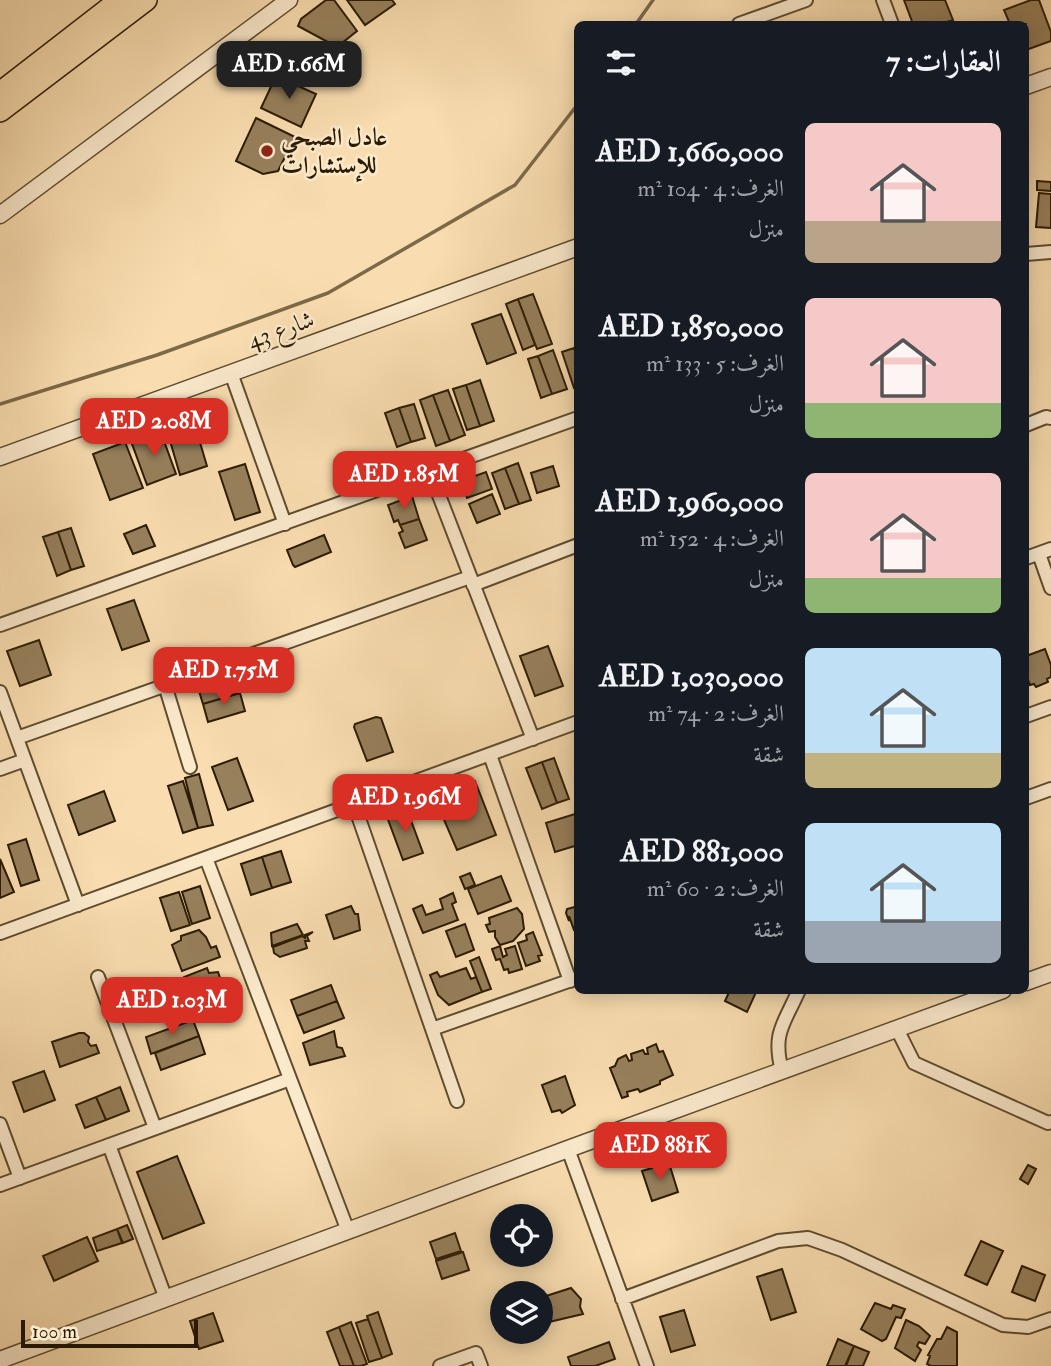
<!DOCTYPE html>
<html lang="ar">
<meta charset="utf-8">
<style>
body{margin:0;font-family:"IM FELL Double Pica",Amiri,serif;background:#242831;color:#f1f3f6;direction:rtl;height:100vh;display:flex;flex-direction:column;font-size:26px;white-space:nowrap}
*{box-sizing:border-box;margin:0}
p{font-size:23px;color:#9ea1a6}
.icon{flex:none;width:38px;height:38px;fill:none;stroke:currentColor;stroke-width:2;stroke-linecap:round;stroke-linejoin:round}
.map{position:relative;flex:1;overflow:hidden;direction:ltr}
.sheet{position:absolute;left:574px;top:21px;width:455px;height:973px;display:flex;flex-direction:column;background:#171b24;border-radius:10px;box-shadow:0 4px 18px #0003;direction:rtl}
.sheet>*{flex:none}
.tools{position:absolute;left:490px;top:1204px;display:grid;gap:14px}
.tools a{display:grid;place-items:center;width:63px;height:63px;border-radius:50%;background:#171b24;box-shadow:0 4px 18px #0003;font-size:35px}
.scale{position:absolute;left:21px;bottom:18px;width:177px;box-sizing:border-box;padding-left:7px;border:4px solid #2c1b02;border-top:0;font-size:19px;line-height:24px;white-space:nowrap;color:#2c1b02;-webkit-text-stroke:5px #fbe9cc;paint-order:stroke}
.price{position:absolute;translate:-50% -60px;padding:0 16px;border-radius:14px;background:#d93025;color:#fff;font-size:23px;line-height:46px;filter:drop-shadow(0 2px 4px #0008)}
.price::after{content:'';position:absolute;left:50%;top:42px;width:21px;height:16px;margin-left:-10px;background:inherit;clip-path:polygon(0 0,100% 0,50% 100%)}
.price.on{background:#222;color:#fff}
ul{padding:0;list-style:none}
li{display:flex;align-items:center;gap:21px;height:175px;padding:0 28px}
li span{display:grid;place-items:center;flex:none;width:196px;height:140px;border-radius:10px;color:#555}
li>.icon{margin-inline-start:auto}
span .icon{width:84px;height:84px;fill:#fffc;stroke-width:1}
li b{font-size:30px}
h2{display:flex;justify-content:space-between;align-items:center;height:84px;padding:0 28px;font-size:30px}
.map>svg:first-child{display:block}
</style>
<div class="map">
<svg width="1051" height="1366" viewBox="0 0 1051 1366">
<rect width="100%" height="100%" fill="#f9ddb0"/>
<filter id="stains"><feTurbulence type="fractalNoise" baseFrequency=".00286" numOctaves="4"/><feColorMatrix values="0 0 0 0 .2 0 0 0 0 .09 0 0 0 0 .02 0 0 0 .5 -.17"/></filter>
<radialGradient id="worn" r=".72"><stop offset=".6" stop-color="#630" stop-opacity="0"/><stop offset="1" stop-color="#630" stop-opacity=".3"/></radialGradient>
<g fill="none" stroke-linecap="round" stroke-linejoin="round">
<path stroke="#7d6847" stroke-width="3.5" d="M636 24 653 0
M0 404 157 355 328 293 515 185 578 104"/>
</g>
<path fill="#97805c" stroke="#2c1b02" stroke-width="2" d="M326 0H334L357 31 337 47 298 26 301 19Z
M347 0H392L395 4 365 25Z
M904 0H945L953 20 940 24H913Z
M1031 0H1039L1051 32V41L1026 50V24H1010L1004 10Z
M276 76 316 94 301 127 261 108Z
M256 118 295 137 278 171 263 174 236 161Z
M1037 181 1051 182V191L1037 190Z
M1039 193 1051 194V228L1036 227Z
M533 294 552 344 537 349 518 299Z
M518 299 535 345 523 350 506 304Z
M501 314 516 353 487 364 472 324Z
M574 348 578 358V387L574 388 562 352Z
M553 350 567 389 552 394 538 356Z
M538 356 552 394 541 398 528 359Z
M480 380 494 421 480 426 466 385Z
M466 385 480 426 467 430 453 389Z
M448 390 465 435 450 441 433 395Z
M433 395 450 441 436 446 420 400Z
M414 404 425 438 411 442 399 408Z
M399 408 411 442 397 447 385 413Z
M193 419 207 466 180 475 166 427Z
M160 430 176 474 147 485 131 441Z
M125 442 143 488 110 500 93 454Z
M518 463 531 500 519 504 505 468Z
M245 464 260 512 235 520 219 472Z
M553 466 559 486 537 493 531 473Z
M505 468 519 504 505 509 492 473Z
M486 472 492 489 467 498 461 481Z
M492 494 500 514 477 523 469 504Z
M412 496 419 519 400 525 398 520 394 522 388 505Z
M419 519 427 540 405 548 399 533 403 531 400 525Z
M146 525 155 546 133 554 124 534Z
M71 528 84 566 71 570 58 532Z
M58 532 71 570 57 576 43 537Z
M324 535 331 552 295 567 293 565 287 550Z
M134 600 149 641 122 650 107 609Z
M39 640 51 675 20 686 7 651Z
M548 646 563 686 535 696 520 656Z
M1045 649 1051 665V677L1047 679 1048 682 1036 687 1034 684 1030 685 1026 674V656Z
M236 680 240 693 203 704 199 691Z
M240 693 245 711 208 722 203 704Z
M376 717 381 718 393 752 367 761 354 727 355 724Z
M237 758 253 801 228 810 212 767Z
M554 758 569 799 557 803 542 762Z
M542 762 557 803 542 809 526 768Z
M199 774 213 825 198 828 185 778Z
M183 781 198 828 183 833 168 786Z
M475 781 496 835 457 850 439 808 441 806 437 796Z
M104 791 115 821 79 835 68 805Z
M406 807 423 853 403 860 386 814Z
M578 813V845L555 852 546 823Z
M26 839 39 880 21 886 8 845Z
M281 851 291 882 272 888 262 857Z
M262 857 272 888 251 895 241 864Z
M0 859 14 892 0 898Z
M470 873 475 885 465 889 460 877Z
M501 876 511 901 478 914 468 889Z
M200 886 210 918 192 924 182 892Z
M179 892 190 925 171 931 160 898Z
M453 893 456 902 452 904 458 920 423 933 413 909 422 905 426 915 443 909 440 899Z
M351 906 355 914H358L360 930 334 939 326 915Z
M578 906V929L574 930 569 916V921L566 913 567 909Z
M517 908 522 914 524 929 513 941 500 945 495 937V931L489 932 486 925 490 924 489 918Z
M297 924 303 935 272 946 271 933Z
M465 924 474 950 456 957 446 931Z
M199 930 206 937 211 948 216 946 220 957 182 971 172 945 181 940V936Z
M313 932 307 936 309 941H305L307 948 280 957 274 953 273 947 302 936 305 938V935Z
M533 932 542 955 538 956 540 961 526 966 518 943 527 940 526 935Z
M500 946 503 957 507 955 505 949 515 946 522 969 509 973 508 969 504 970 500 959 496 960 492 949Z
M479 957 491 989 482 992 470 961Z
M207 968 209 973 218 972 225 992 218 996V999L195 1011 191 1000 197 997 192 986 186 984 184 977Z
M466 968 471 979 476 977 482 992 449 1005 438 995 430 975 437 972 440 977Z
M331 985 337 1001 297 1016 291 1000Z
M730 990H757L747 1012 725 1001Z
M337 1001 344 1018 304 1033 297 1016Z
M193 1020 199 1036 151 1054 146 1037Z
M334 1031 337 1047 342 1048 345 1056 310 1065 303 1043Z
M79 1033H84L89 1037 88 1042 91 1046 96 1045 99 1053 60 1067 52 1042Z
M199 1036 205 1054 161 1070 155 1053Z
M656 1044 659 1052 663 1051 673 1075 660 1081V1084L640 1092 638 1089 627 1092 628 1096 622 1098 610 1068 615 1066 618 1059 626 1055 629 1061 632 1060 631 1054 643 1050 645 1054H648L647 1048Z
M44 1071 55 1100 24 1112 13 1082Z
M565 1076 575 1105 562 1113 560 1110 552 1112 542 1085Z
M120 1087 129 1111 106 1120 96 1097Z
M96 1097 106 1120 85 1128 76 1105Z
M177 1156 204 1223 163 1239 137 1172Z
M669 1163 678 1192 652 1201 642 1171Z
M1028 1165 1036 1169 1028 1184 1020 1179Z
M127 1225 133 1239 123 1243 117 1229Z
M117 1229 122 1243 97 1251 93 1238Z
M455 1233 461 1251 436 1259 430 1242Z
M87 1237 98 1261 54 1281 43 1256Z
M981 1241 1003 1251 987 1285 965 1275Z
M463 1252 469 1270 442 1279 436 1261Z
M1022 1266 1045 1275 1035 1301 1012 1292Z
M782 1269 796 1312 771 1320 757 1277Z
M571 1288 581 1299 580 1307 583 1314 549 1322 543 1297Z
M875 1303 891 1309 893 1305 905 1309 901 1318 896 1317 886 1339 882 1341 861 1329Z
M684 1310 695 1345 671 1352 660 1317Z
M378 1312 392 1354 382 1358 367 1316Z
M213 1313 223 1341 199 1349 190 1321Z
M368 1319 382 1358 369 1362 356 1323Z
M906 1320 919 1326 930 1336 925 1344 919 1342 917 1346 921 1350 915 1361 895 1348Z
M351 1322 367 1364 361 1366H354L339 1327Z
M339 1327 354 1366H340L327 1332Z
M947 1327 957 1332V1366H931L927 1364 930 1356 928 1355 937 1339H941Z
M838 1339 854 1346 845 1366H827Z
M609 1342 615 1359 595 1366H571L568 1357Z
M854 1346 869 1352 863 1366H846Z"/>
<g fill="none" stroke-linecap="round" stroke-linejoin="round">
<defs>
<path id="minor" d="M883 0 892 24
M739 24 806 0
M1026 254 1051 252
M231 373 285 524
M1026 425 1046 417 1051 418
M430 472 533 739
M1039 554 1051 588
M1026 558 1051 549
M473 585 578 545
M0 625 578 418
M165 685 190 767
M0 692 78 905
M1026 716 1051 707
M17 738 470 577
M490 755 570 981
M0 769 25 760
M1026 798 1051 789
M354 804 457 1101
M206 858 348 1231
M0 933 578 722
M98 977 155 1128
M432 1029 577 978
M897 1029 914 1063 1048 1123 1051 1122
M782 1071C772 1033 784 1024 799 990
M0 1124 20 1178
M109 1145 166 1299
M568 1149 647 1366
M0 1185 290 1079
M622 1299 778 1241 808 1238 842 1250 1003 1325 1028 1327 1051 1319
M440 1366 476 1353 481 1366"/>
<path id="tertiary" d="M1026 86 1051 77
M0 215 289 0
M0 457 578 247
M1026 982 1051 973
M0 1360 568 1149 1003 990"/>
<path id="primary" d="M0 93 120 0
M0 111 146 0"/>
</defs>
<use href="#minor" stroke="#5f4c2e" stroke-width="16"/>
<use href="#tertiary" stroke="#5f4c2e" stroke-width="19"/>
<use href="#primary" stroke="#2c1b02" stroke-width="24"/>
<use href="#minor" stroke="#fbe9cc" stroke-width="12"/>
<use href="#tertiary" stroke="#fbe9cc" stroke-width="16"/>
<use href="#primary" stroke="#f9ddb0" stroke-width="21"/>
</g>
<circle fill="#8f2418" stroke="#fbe9cc" stroke-width="2.5" cx="267" cy="151" r="7"/>
<g text-anchor="middle" dominant-baseline="central" stroke-width="5" stroke-linejoin="round" paint-order="stroke">
<g font-size="24" font-weight="bold" fill="#2c1b02" stroke="#fbe9cc" text-anchor="start">
<text x="281" y="137">عادل الصبحي<tspan x="281" dy="28">للإستشارات</tspan></text>
</g>
<g font-size="24" fill="#2c1b02" stroke="#fbe9cc">
<text transform="translate(281 330) rotate(-20)">شارع 43</text>
</g>
</g>
<rect width="100%" height="100%" filter="url(#stains)"/>
<rect width="100%" height="100%" fill="url(#worn)"/>
</svg>
<div class="tools">
<a><svg class="icon" aria-label="locate" viewBox="0 0 24 24"><circle cx="12" cy="12" r="6"/><path d="M12 2v4M12 18v4M2 12h4M18 12h4"/></svg></a>
<a><svg class="icon" aria-label="layers" viewBox="0 0 24 24"><path d="M12 4l9 5-9 5-9-5zM3 14l9 5 9-5"/></svg></a>
</div>
<div class="scale">100 m</div>
<b class="price on" style="left:289px;top:101px">AED 1.66M</b>
<b class="price" style="left:154px;top:458px">AED 2.08M</b>
<b class="price" style="left:404px;top:511px">AED 1.85M</b>
<b class="price" style="left:224px;top:707px">AED 1.75M</b>
<b class="price" style="left:405px;top:834px">AED 1.96M</b>
<b class="price" style="left:172px;top:1037px">AED 1.03M</b>
<b class="price" style="left:660px;top:1182px">AED 881K</b>
<section class="sheet">
<h2>العقارات: 7<svg class="icon" aria-label="filters" viewBox="0 0 24 24"><path d="M4 7h16M4 17h16"/><circle cx="9" cy="7" r="2"/><circle cx="15" cy="17" r="2"/></svg></h2>
<ul>
<li><span style="background:linear-gradient(#f6c9c9 70%,#b9a48a 0)"><svg class="icon" aria-label="home" viewBox="0 0 24 24"><path d="M3 11l9-7 9 7M6 9v11h12V9"/></svg></span><div><b>AED 1,660,000</b><p>الغرف: 4 · 104 m²</p><p>منزل</p></div></li>
<li><span style="background:linear-gradient(#f6c9c9 75%,#8fb573 0)"><svg class="icon" aria-label="home" viewBox="0 0 24 24"><path d="M3 11l9-7 9 7M6 9v11h12V9"/></svg></span><div><b>AED 1,850,000</b><p>الغرف: 5 · 133 m²</p><p>منزل</p></div></li>
<li><span style="background:linear-gradient(#f6c9c9 75%,#8fb573 0)"><svg class="icon" aria-label="home" viewBox="0 0 24 24"><path d="M3 11l9-7 9 7M6 9v11h12V9"/></svg></span><div><b>AED 1,960,000</b><p>الغرف: 4 · 152 m²</p><p>منزل</p></div></li>
<li><span style="background:linear-gradient(#bfe0f5 75%,#c2b280 0)"><svg class="icon" aria-label="home" viewBox="0 0 24 24"><path d="M3 11l9-7 9 7M6 9v11h12V9"/></svg></span><div><b>AED 1,030,000</b><p>الغرف: 2 · 74 m²</p><p>شقة</p></div></li>
<li><span style="background:linear-gradient(#bfe0f5 70%,#9aa5b1 0)"><svg class="icon" aria-label="home" viewBox="0 0 24 24"><path d="M3 11l9-7 9 7M6 9v11h12V9"/></svg></span><div><b>AED 881,000</b><p>الغرف: 2 · 60 m²</p><p>شقة</p></div></li>
</ul>
</section>
</div>
